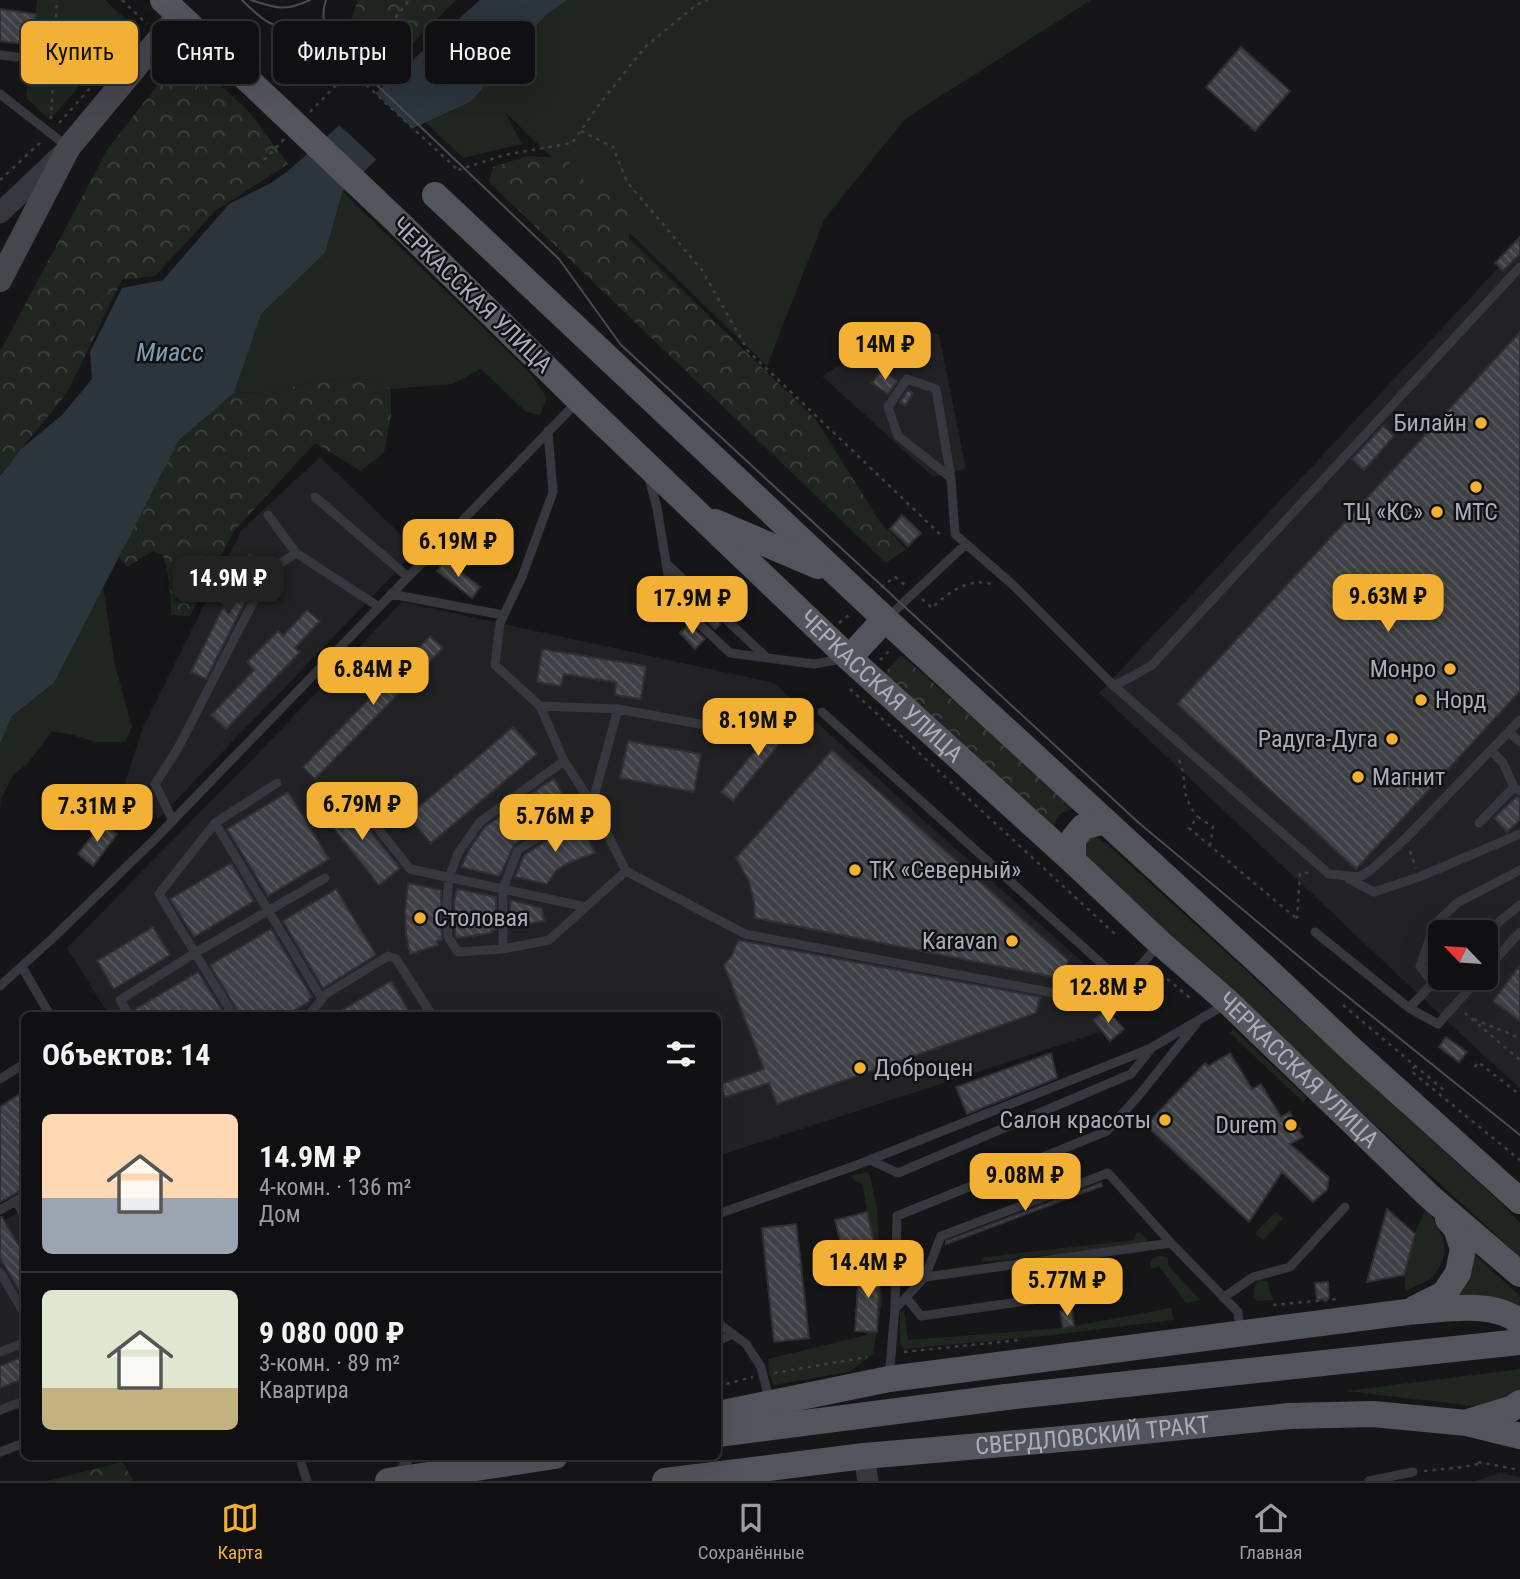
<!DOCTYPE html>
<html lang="ru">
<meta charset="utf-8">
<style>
body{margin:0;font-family:"Roboto Condensed",sans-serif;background:#1e1e20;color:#f1f3f6;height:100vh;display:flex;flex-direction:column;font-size:26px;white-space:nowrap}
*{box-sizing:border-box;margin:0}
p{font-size:23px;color:#9c9d9f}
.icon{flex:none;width:38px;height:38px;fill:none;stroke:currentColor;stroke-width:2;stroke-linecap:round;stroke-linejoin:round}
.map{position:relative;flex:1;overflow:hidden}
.details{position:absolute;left:21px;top:1012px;width:700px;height:448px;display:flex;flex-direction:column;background:#101012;border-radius:10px;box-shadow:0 7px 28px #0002,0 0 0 2px #303032}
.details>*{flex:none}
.banner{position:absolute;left:21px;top:21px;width:700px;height:63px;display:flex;gap:14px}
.needle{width:46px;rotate:295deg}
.controls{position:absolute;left:1428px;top:920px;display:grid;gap:14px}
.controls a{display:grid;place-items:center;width:70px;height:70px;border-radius:10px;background:#101012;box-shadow:0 7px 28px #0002,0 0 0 2px #303032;font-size:35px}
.price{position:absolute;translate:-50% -60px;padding:0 16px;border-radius:14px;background:#f2b134;color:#111;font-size:23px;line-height:46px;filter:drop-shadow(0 2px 4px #0008)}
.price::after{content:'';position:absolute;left:50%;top:42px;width:21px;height:16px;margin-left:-10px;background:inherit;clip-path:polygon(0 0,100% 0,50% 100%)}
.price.on{background:#222;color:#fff}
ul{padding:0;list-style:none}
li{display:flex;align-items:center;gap:21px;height:175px;padding:0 21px}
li+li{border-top:2px solid #303032}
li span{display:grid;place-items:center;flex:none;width:196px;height:140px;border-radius:10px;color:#555}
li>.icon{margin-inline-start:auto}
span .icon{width:84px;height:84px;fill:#fffc;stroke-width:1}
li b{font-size:30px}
h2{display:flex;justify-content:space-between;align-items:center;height:84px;padding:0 21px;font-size:30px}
.pill{padding:0 24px;border-radius:10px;background:#101012;box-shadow:0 7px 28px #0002,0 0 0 2px #303032;font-size:24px;line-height:63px}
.pill.on{background:#f2b134;color:#111}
.tab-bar{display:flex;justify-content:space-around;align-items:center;height:98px;border-top:2px solid #303032;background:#101012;font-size:19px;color:#9c9d9f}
.tab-bar a{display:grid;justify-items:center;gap:4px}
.tab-bar .on{color:#f2b134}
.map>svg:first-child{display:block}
</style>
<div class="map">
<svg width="1520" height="1481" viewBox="0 0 1520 1481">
<defs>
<pattern id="forest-crowns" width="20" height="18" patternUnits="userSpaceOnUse" patternTransform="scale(1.75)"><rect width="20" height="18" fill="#1e261f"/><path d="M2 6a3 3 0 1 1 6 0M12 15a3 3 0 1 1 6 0" fill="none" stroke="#3c433d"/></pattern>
<pattern id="building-back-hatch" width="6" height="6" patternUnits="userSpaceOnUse" patternTransform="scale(1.75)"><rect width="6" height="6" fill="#404145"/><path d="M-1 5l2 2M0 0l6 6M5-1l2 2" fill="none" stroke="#595a5e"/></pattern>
</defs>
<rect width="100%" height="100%" fill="#161618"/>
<path fill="#222225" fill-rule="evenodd" d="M1520 245V1088L1483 1055 1099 693ZM1440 933H1486V978H1440Z
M907 323 939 335 966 469 933 477 822 376Z
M320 457 417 550 158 819 125 783 143 727 241 531Z
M402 602 774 683 918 815 1107 984 1101 1032 718 1156V1015H109L67 948 268 743Z
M24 1209V1399L0 1408V1223Z
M1500 1473 1520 1477V1481H1475Z"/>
<path fill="#1e261f" d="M37 0H105L132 25 50 120 26 98Z
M567 0H1091L905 119 824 220 767 366 505 112 522 144 463 158 425 122 472 101 513 51 545 16Z
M343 192 530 373 547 398 540 415 526 412 481 369 452 384 391 389 367 376 308 383 268 392 234 393 260 314 325 253Z
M103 586 115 665 132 727 125 742H95L73 735 52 731 28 763 13 775 1 799 0 810V744L12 716 54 683Z
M1096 837 1106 843 1501 1203 1520 1223V1257L1084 859 1082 845 1088 839Z
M1233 1029 1307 1098 1303 1102 1230 1033Z
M867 1172 870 1176 877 1209 882 1302 873 1354 849 1372 774 1385 769 1374 768 1359 866 1335 873 1304 871 1249 863 1183 856 1182 851 1176Z
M1427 1207 1443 1239 1445 1253 1439 1268 1431 1279 1405 1291C1403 1263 1414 1231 1427 1207Z
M1276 1212 1283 1219 1263 1240 1255 1233Z
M1140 1232 1147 1239V1242L1146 1245 984 1262 982 1259 986 1257 1134 1240 1136 1233Z
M1470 1250 1520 1296V1311L1439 1303Z
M1160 1256 1168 1257V1265L1200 1300 1186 1303 1159 1266 1152 1269 1150 1264 1153 1258Z
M1258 1280 1267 1281 1273 1300 1257 1301 1254 1297V1287Z
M1171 1308 1174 1320 1052 1335 904 1349 900 1343V1312L904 1310 908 1340 1063 1328Z
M1520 1369V1391L1482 1407 1346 1391Z"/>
<path fill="url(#forest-crowns)" d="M358 0H456L377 78 346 34Z
M204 69 251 114 288 164 215 211 155 276 122 280 67 393 0 475V352L107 150 168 71Z
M527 156 566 158 585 182 633 199 629 238 816 420 880 522 906 549 886 563 489 182 493 167Z
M368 376 391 389V415L384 452 361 471 315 443 234 531 190 616 171 615C171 594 169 575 163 555L153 551 127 567 118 556 179 439 234 393 268 392 308 383Z
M901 655 1076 808C1060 812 1056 814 1053 831L884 674Z
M122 1462 134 1481H47Z"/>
<path fill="#2c353c" d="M480 0H567L545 16 513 51 472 101 407 131 343 191 325 253 261 314 234 393 179 440 54 683 12 716 0 744V476L21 449 62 415 92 379 90 352 122 288 163 280 229 204 271 183 288 171Z"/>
<path fill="#161618" d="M373 91 415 131 409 133 379 162 337 123Z"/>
<path fill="url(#building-back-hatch)" stroke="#303034" stroke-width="2" d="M0 9 36 14 32 45 0 41Z
M1241 47 1290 91 1255 131 1206 87Z
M1520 237V254L1503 271 1495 263Z
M1520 332V691L1356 869 1177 704Z
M882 370 897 381 888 394 872 383Z
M908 390 913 393 905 406 900 402Z
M1383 426 1394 436 1364 470 1352 459Z
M902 515 921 533 908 546 890 529Z
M249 554 265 562 206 679 191 672Z
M445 560 480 587 472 598 437 571Z
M705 609 721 624 715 629 700 614Z
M307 610 320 621 295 648 300 652 226 729 211 715 254 670 247 662 278 631 283 636Z
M689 624 705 639 695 649 680 633Z
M430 636 443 648 315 779 303 767Z
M542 649 646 666 641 699 615 695 616 682 594 679 564 674 561 686 537 682Z
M785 714 796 723 733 801 721 792Z
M513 727 537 754 431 843 408 816Z
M628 741 701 754 694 792 620 778Z
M832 750 1068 960 1064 979 755 918 754 903 749 881 736 858Z
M554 779 571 809 514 845 501 874 500 873 499 876 461 867 470 848 485 827 542 786Z
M288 792 329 859 268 896 227 829Z
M1516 797 1520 798V820L1507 832 1494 818Z
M344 799 400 868 379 885 324 816Z
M578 821H580L595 853 568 863 556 871 547 884 515 877 524 855Z
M102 823 117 834 93 866 78 854Z
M231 863 254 901 194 937 170 899Z
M408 883 441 890 442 940 437 941 438 945 410 954 406 934 405 911Z
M336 889 376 955 323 988 283 921Z
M457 889 496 897V930L491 931 492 933 457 938 455 935 454 901Z
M510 900 542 908 544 921 510 927Z
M153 927 170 955 114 989 97 961Z
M271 929 312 997 309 999 310 1001 286 1015H240L210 965Z
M738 940 849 961 1040 997 1036 1013 777 1104 769 1083 725 1097 721 1084 764 1069 724 965 732 955Z
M1520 965V1021L1493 1001Z
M198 972 225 1015H136L134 1010Z
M391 981 411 1015H334Z
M1106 1009 1124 1029 1110 1041 1093 1020Z
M1446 1037 1467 1052 1459 1062 1439 1047Z
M1051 1053 1057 1078 967 1114 956 1087Z
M1230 1053 1252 1089 1261 1084 1281 1117 1290 1112 1300 1129 1298 1130 1303 1137 1290 1144 1329 1178 1327 1190 1313 1202 1282 1172 1249 1222 1146 1125 1205 1063 1208 1066Z
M24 1091V1189L0 1202V1107Z
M1101 1183 1102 1186 946 1244V1241Z
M1387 1209 1415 1234 1404 1275 1367 1282Z
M867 1212 875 1245 843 1253 835 1220Z
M0 1217H2L24 1254V1299L0 1258Z
M796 1224 801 1264 798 1265H801L809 1338 774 1342 762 1228Z
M859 1268 880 1269 877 1332 855 1331Z
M1328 1282 1329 1298 1317 1300 1315 1283Z
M1072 1309 1074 1326 1063 1328 1060 1311Z
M24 1356V1379L0 1388V1366Z"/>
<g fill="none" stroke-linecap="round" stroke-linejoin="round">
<path stroke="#3d3f44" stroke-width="2.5" stroke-dasharray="3.5 5" stroke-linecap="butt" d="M122 0 147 24
M311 24 373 47
M177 48 205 69
M310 112 373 47 409 0
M51 119 57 0
M59 123 101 76
M581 131 613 147 627 182 702 270 748 351 943 537
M264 160 284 139
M458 170 504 155 572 143 598 106 645 47 696 5 708 0
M0 180 42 141
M881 587 895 577 906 586
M922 599 932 608C948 592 971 576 994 585
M839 623 850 614
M880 660 890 650
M850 689 1116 935
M1179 760C1189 784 1178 793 1198 817
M1210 846 1213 827 1198 817 1189 828 1297 919
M1410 851 1416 868
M1297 919 1300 873H1310
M1154 968 1190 998
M1343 1005 1445 1091
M1465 1013 1520 1060
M1474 1019 1515 1036 1520 1040
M1415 1066 1411 1071 1520 1160
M1475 1067 1478 1062 1520 1095
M1273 1305 1338 1299
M904 1352 1019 1340
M774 1373 867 1357
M718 1386 753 1377
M1478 1462 1520 1470
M1424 1471 1463 1467 1483 1463"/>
<path stroke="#37383d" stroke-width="9" d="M0 55 17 57
M0 94 68 147
M548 431 553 492 522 577 500 623 495 665 540 706 618 709 754 734
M649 478 657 508 672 598 730 653 814 664 842 659
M951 478 898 436 888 407 907 379 936 389 951 478 955 534 966 544
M315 497 408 577
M268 515 296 553 379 607
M667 564 767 658
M391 594 503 615
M887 618 966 544 1013 585 1114 686 1329 874 1359 877 1371 870 1405 839 1520 720
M1114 686 1151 666 1520 267
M540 706 564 761 592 804 626 871 745 934 1080 998 1101 992 1121 981
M822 712 1121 981 1143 963 1159 944
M1509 732 1520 742
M1491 750 1503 763 1514 787 1520 791
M564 761 480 822 458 853 449 878 447 901 448 937 458 952 503 949 549 940 626 871
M277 783 215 823 322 999
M358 803 410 869 586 907
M173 821 155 784 177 750 269 571 296 553
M215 823 159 894 233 1015
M1479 823 1514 787
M1349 879 1374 892 1419 877 1520 834
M1315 932 1409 1008 1440 976
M1485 933 1520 905
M503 949V889L518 850 592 804 618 709
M22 967 50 1015
M1486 970 1520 932
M1433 983 1420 966 1435 924 1457 903 1520 870
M0 986 54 937 154 840 577 402
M1409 1008 1438 1024 1479 978
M129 1015 120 1000 195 953 325 878
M309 1015 326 994 388 956 396 959 432 1015
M0 1079 24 1064
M870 1160 898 1173 1131 1074 1150 1050
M16 1201 24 1215
M0 1210 24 1196
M718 1214 857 1165 1129 1057 1151 1048 1226 1004
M0 1272 24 1313
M925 1277 1171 1243
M906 1297 921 1316 1033 1300 1029 1263
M1223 1298 1253 1277 1290 1267 1345 1207
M895 1309 897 1216 1107 1131 1140 1094 1196 1024
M718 1323 746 1344 761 1367 769 1399
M718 1341 733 1334
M0 1352 24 1343
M889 1378 895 1309 925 1277 941 1236 1108 1173 1171 1243 1238 1312 1240 1332
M0 1410 24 1401
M0 1452 24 1443
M299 1456 307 1481
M397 1473 412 1456
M1369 1481 1413 1472"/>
<path stroke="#37383d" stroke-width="21" d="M0 213 62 154
M864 1456 868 1481"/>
<path stroke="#45474d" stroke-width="24" d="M0 280 69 147 179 15"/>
<g stroke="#53555c" stroke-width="26">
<path d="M163 0 281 111"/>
<path d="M435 195 885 619 1263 966 1350 1048 1520 1201"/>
<path id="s1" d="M403 227 579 400 849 658 1073 861 1160 943 1228 1002 1429 1196 1520 1274"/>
<path d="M715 522 818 566"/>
<path d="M849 658 885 619"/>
<path d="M1073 861V839L1083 827 1105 821"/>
<path d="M1416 1308 1444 1294 1458 1273 1463 1249 1456 1228 1448 1219"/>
<path d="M718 1414 889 1379 1407 1312C1442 1310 1491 1299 1520 1322"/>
<path d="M1468 1422 1511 1409 1520 1403"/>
<path d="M718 1434 1006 1397"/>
<path d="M388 1481 555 1456"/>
<path id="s2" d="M665 1481 864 1456 1085 1437 1289 1416 1373 1414 1467 1423 1520 1436"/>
</g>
<path stroke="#4a4c52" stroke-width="2" d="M242 0C250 8 258 16 268 22 290 33 316 36 337 49
M251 0C276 8 284 12 310 0
M326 0C320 18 325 30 335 45L559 259 621 345 1139 823 1327 980 1520 1135"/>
<path stroke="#3d3f44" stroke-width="2.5" stroke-dasharray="3.5 5" stroke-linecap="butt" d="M335 56 458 170"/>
<path stroke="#53555c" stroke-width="26" d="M281 111 403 227
M1006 1397 1520 1342"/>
</g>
<g fill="#f2b134" stroke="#111113" stroke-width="2.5">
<circle cx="1481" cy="423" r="7"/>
<circle cx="1476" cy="487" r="7"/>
<circle cx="1437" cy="512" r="7"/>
<circle cx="1450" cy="669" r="7"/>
<circle cx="1421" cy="700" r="7"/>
<circle cx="1392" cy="739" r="7"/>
<circle cx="1358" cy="777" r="7"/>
<circle cx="855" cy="870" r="7"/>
<circle cx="420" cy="918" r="7"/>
<circle cx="1012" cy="941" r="7"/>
<circle cx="860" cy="1068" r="7"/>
<circle cx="1165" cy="1120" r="7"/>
<circle cx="1291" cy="1125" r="7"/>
</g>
<g text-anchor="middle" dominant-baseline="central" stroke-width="5" stroke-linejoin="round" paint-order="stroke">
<g font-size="24" fill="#a8adb8" stroke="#111113">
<text transform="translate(472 295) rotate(44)">ЧЕРКАССКАЯ УЛИЦА</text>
<text stroke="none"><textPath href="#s1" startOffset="663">ЧЕРКАССКАЯ УЛИЦА</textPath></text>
<text stroke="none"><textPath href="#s1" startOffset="1230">ЧЕРКАССКАЯ УЛИЦА</textPath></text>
<text stroke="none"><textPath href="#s2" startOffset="430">СВЕРДЛОВСКИЙ ТРАКТ</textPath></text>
</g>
<g font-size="24" fill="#a8adb8" stroke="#111113" text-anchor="end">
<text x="1467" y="423">Билайн</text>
<text x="1423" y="512">ТЦ «КС»</text>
<text x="1476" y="512" text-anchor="middle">МТС</text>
<text x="1436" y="669">Монро</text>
<text x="1435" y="700" text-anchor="start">Норд</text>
<text x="1378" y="739">Радуга-Дуга</text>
<text x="1372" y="777" text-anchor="start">Магнит</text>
<text x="869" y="870" text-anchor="start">ТК «Северный»</text>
<text x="434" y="918" text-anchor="start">Столовая</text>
<text x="998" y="941">Karavan</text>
<text x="874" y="1068" text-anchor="start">Доброцен</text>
<text x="1151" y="1120">Салон красоты</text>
<text x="1277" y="1125">Durem</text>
</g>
<g font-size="26" font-style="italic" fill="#7f9bb3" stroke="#111113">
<text x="170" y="352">Миасс</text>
</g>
</g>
</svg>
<div class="controls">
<a><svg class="needle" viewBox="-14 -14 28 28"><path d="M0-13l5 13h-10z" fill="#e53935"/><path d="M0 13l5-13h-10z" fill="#9c9d9f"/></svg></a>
</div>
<b class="price" style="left:885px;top:382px">14M ₽</b>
<b class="price" style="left:458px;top:579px">6.19M ₽</b>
<b class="price on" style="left:228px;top:616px">14.9M ₽</b>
<b class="price" style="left:1388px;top:634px">9.63M ₽</b>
<b class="price" style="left:692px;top:636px">17.9M ₽</b>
<b class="price" style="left:373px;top:707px">6.84M ₽</b>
<b class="price" style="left:758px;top:758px">8.19M ₽</b>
<b class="price" style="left:362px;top:842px">6.79M ₽</b>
<b class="price" style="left:97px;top:844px">7.31M ₽</b>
<b class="price" style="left:555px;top:854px">5.76M ₽</b>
<b class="price" style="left:1108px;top:1025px">12.8M ₽</b>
<b class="price" style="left:1025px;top:1213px">9.08M ₽</b>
<b class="price" style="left:868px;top:1300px">14.4M ₽</b>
<b class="price" style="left:1067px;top:1318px">5.77M ₽</b>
<div class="banner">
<a class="pill on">Купить</a>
<a class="pill">Снять</a>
<a class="pill">Фильтры</a>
<a class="pill">Новое</a>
</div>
<section class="details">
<h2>Объектов: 14<svg class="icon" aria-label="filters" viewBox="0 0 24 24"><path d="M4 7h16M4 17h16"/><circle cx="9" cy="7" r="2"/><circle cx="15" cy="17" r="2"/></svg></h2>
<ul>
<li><span style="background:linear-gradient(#ffd9b3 60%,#9aa5b1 0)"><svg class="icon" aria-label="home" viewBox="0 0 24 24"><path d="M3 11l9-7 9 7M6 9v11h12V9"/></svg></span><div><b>14.9M ₽</b><p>4-комн. · 136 m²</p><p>Дом</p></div></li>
<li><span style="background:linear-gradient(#dfe7d0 70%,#c2b280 0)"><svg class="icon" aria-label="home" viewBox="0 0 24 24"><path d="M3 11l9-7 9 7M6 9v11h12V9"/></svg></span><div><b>9 080 000 ₽</b><p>3-комн. · 89 m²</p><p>Квартира</p></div></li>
</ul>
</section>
</div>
<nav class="tab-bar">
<a class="on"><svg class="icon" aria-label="map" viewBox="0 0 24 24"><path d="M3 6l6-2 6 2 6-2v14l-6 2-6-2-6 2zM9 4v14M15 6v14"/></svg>Карта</a>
<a><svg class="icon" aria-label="saved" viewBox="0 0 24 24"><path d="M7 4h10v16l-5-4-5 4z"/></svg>Сохранённые</a>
<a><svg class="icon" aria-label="home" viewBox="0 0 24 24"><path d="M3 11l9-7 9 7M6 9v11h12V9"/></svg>Главная</a>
</nav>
